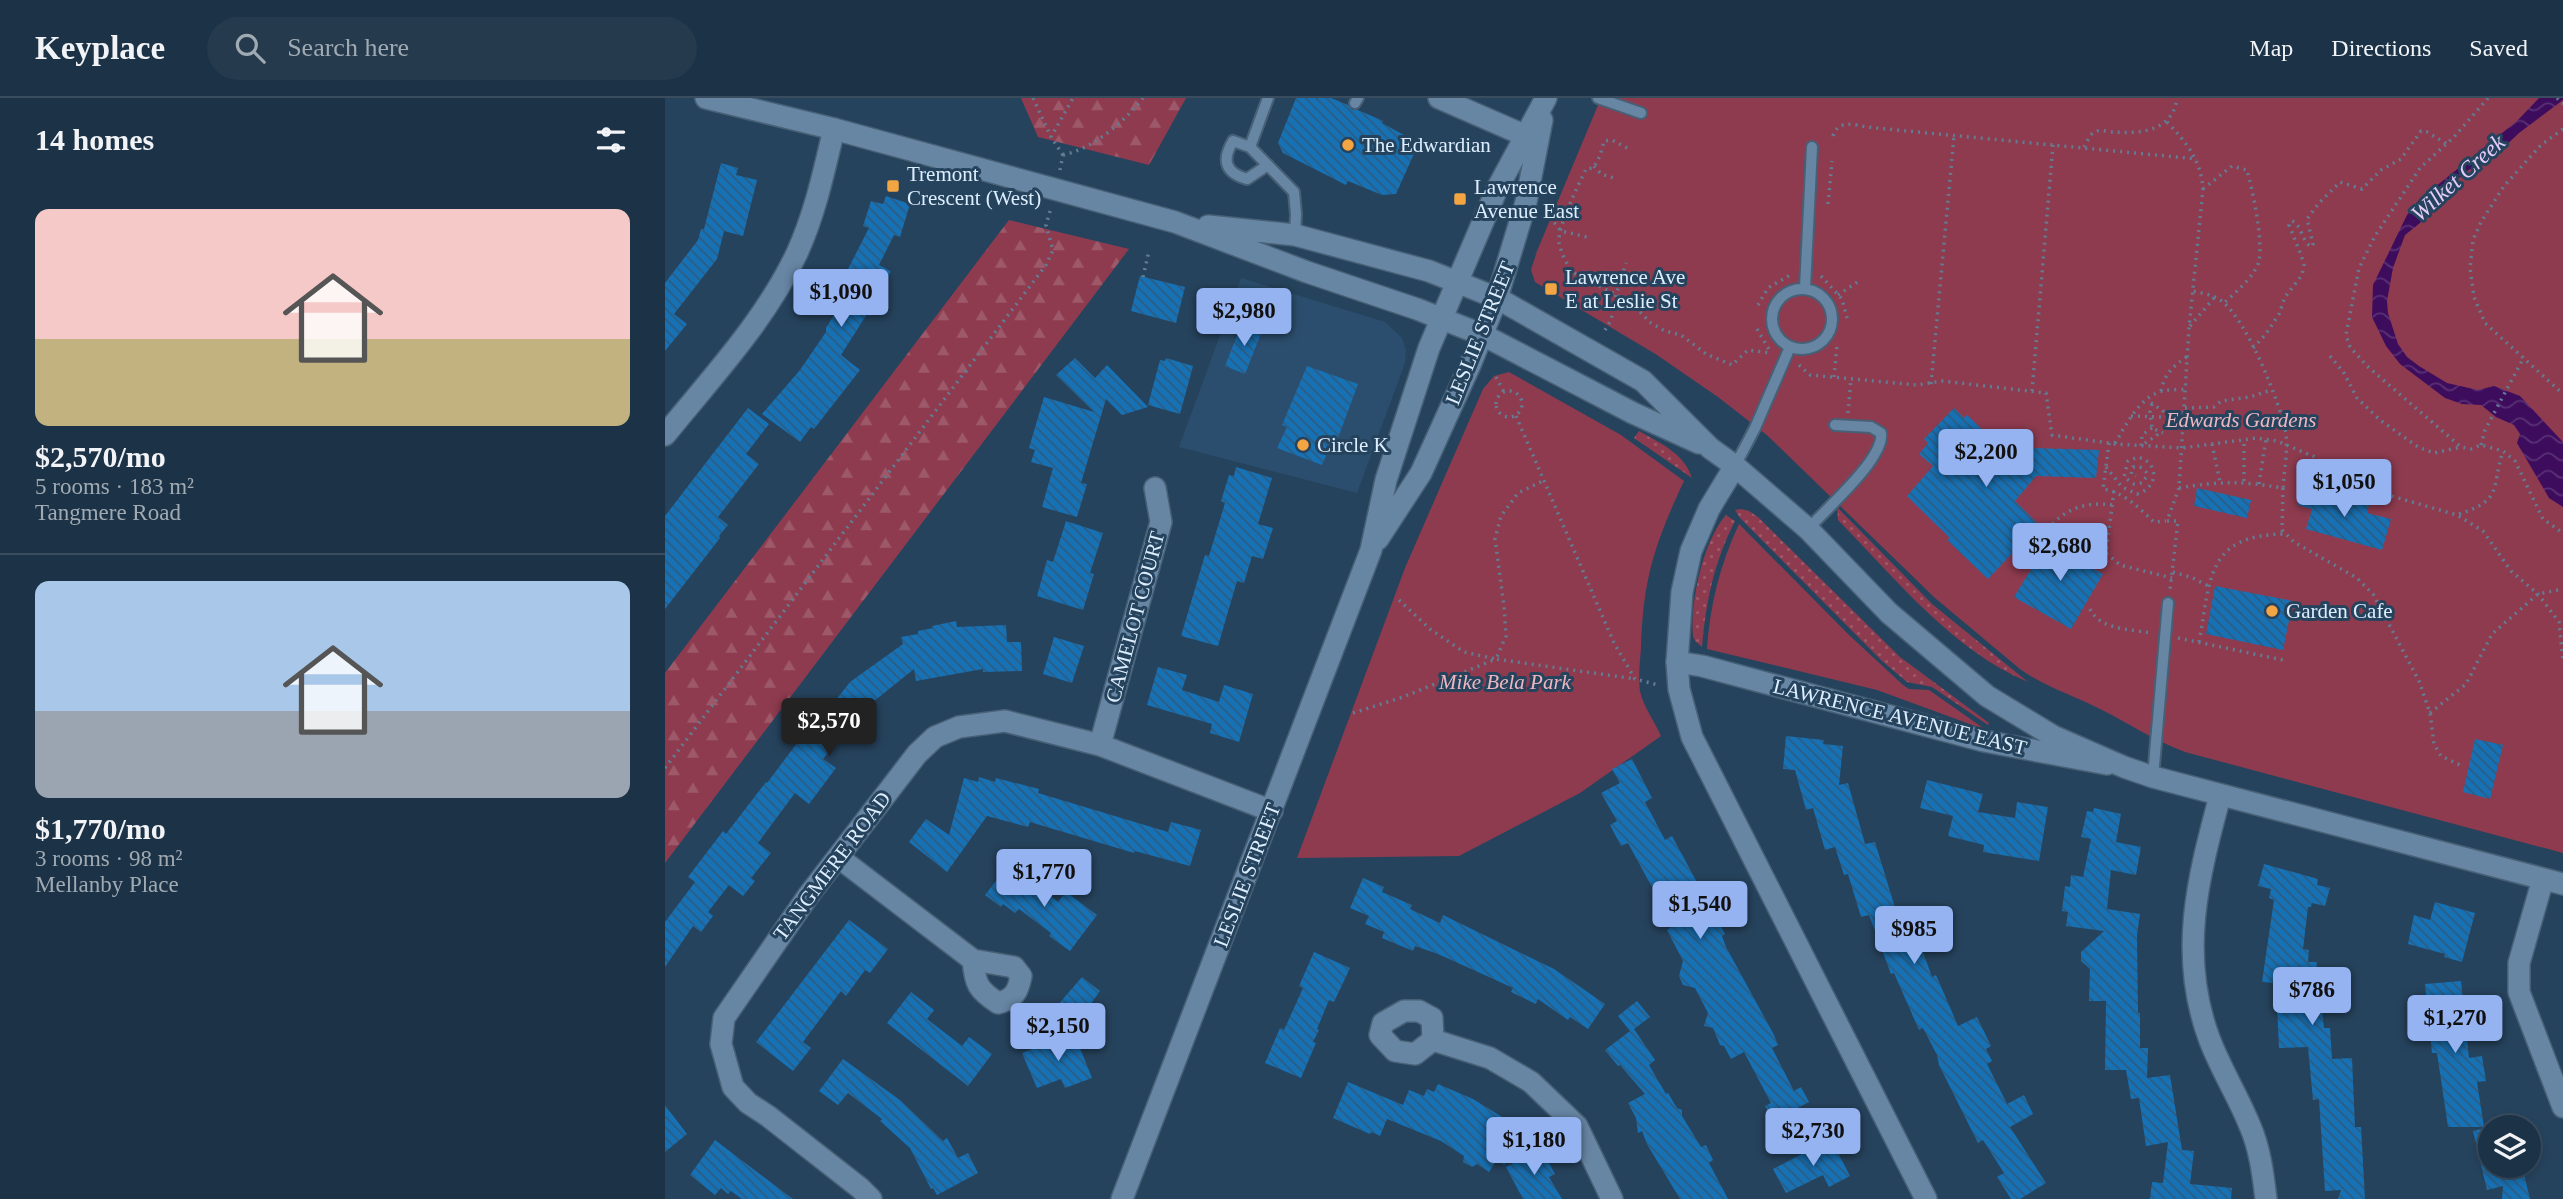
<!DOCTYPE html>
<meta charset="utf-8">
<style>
body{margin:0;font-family:"Times New Roman",serif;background:#253a4d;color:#f1f3f6;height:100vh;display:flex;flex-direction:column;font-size:26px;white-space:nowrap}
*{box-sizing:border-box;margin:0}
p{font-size:23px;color:#a0aab3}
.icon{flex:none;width:38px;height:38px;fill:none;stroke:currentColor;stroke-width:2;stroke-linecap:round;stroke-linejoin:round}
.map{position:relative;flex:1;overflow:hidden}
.panel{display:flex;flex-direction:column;background:#1c3246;width:665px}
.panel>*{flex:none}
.controls{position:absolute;left:1813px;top:1017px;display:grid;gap:14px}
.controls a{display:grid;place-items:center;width:63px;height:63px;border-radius:50%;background:#1c3246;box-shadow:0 4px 10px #0003,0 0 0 2px #3a4d5f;font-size:35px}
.price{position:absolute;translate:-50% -60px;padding:0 16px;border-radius:7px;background:#95b2f1;color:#111;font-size:23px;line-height:46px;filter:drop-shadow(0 2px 4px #0008)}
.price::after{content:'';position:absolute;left:50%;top:42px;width:21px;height:16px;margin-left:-10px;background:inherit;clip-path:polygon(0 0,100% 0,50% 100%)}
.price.current{background:#222;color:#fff}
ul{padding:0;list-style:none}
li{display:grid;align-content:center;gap:14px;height:371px;padding:0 35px}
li+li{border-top:2px solid #3a4d5f}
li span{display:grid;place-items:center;height:217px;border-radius:14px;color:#555}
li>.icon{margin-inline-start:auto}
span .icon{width:126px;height:126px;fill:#fffc;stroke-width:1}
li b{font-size:30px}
h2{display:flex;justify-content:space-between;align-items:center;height:84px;padding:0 35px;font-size:30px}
header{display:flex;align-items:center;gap:42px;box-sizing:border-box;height:98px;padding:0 35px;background:#1c3246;border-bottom:2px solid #3a4d5f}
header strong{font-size:33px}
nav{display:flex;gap:38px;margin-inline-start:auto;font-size:24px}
.search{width:490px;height:63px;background:#253a4d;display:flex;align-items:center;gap:18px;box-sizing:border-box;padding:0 24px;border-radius:38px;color:#a0aab3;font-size:26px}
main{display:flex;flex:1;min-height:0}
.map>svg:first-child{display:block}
</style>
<header>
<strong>Keyplace</strong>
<div class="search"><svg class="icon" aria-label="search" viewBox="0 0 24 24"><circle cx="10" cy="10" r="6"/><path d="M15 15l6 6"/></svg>Search here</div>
<nav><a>Map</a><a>Directions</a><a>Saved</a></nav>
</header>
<main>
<section class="panel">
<h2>14 homes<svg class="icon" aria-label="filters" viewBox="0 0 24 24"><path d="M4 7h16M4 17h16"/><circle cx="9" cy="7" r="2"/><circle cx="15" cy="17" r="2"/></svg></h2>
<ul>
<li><span style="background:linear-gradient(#f6c9c9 60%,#c2b280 0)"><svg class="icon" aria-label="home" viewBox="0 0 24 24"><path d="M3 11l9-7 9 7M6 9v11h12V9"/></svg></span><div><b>$2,570/mo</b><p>5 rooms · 183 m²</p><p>Tangmere Road</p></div></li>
<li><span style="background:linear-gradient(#a9c7e8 60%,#9aa5b1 0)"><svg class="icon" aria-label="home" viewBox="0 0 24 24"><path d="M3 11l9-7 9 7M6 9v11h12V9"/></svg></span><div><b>$1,770/mo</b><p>3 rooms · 98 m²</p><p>Mellanby Place</p></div></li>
</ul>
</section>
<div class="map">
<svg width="1898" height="1101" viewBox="0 0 1898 1101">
<defs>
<pattern id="grass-dots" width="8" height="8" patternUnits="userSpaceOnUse" patternTransform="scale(1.75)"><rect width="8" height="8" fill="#8e3b4f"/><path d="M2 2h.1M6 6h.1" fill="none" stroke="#9d5869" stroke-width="1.8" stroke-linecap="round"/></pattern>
<pattern id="forest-firs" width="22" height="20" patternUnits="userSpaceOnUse" patternTransform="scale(1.75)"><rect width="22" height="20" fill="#8e3b4f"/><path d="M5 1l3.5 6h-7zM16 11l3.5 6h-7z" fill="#9d5869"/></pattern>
<pattern id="water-waves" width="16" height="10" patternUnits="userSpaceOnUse" patternTransform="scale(1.75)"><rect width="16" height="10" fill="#3e0c5d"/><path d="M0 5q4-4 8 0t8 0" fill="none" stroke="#593075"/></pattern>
<pattern id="building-back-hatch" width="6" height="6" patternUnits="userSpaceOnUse" patternTransform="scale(1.75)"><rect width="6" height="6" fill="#1771b5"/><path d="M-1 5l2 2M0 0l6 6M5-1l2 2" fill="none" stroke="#2c5c80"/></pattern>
</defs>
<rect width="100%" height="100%" fill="#26435d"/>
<path fill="#2c4e6e" d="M576 180 720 224 737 240 741 252 740 265 692 395 514 349Z"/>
<path fill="url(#grass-dots)" d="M974 333C995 345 1019 355 1027 380L969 340Z
M1172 409 1267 506 1363 584C1287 552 1230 480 1173 422Z
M1076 411 1084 413 1093 419 1235 559 1324 625 1323 627 1267 589 1242 584 1217 563 1075 420 1070 412Z
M1061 417 1070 423C1049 464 1041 503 1037 549L1030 543 1028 538C1025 504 1038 443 1061 417Z"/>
<path fill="url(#forest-firs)" d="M356 0H521L484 67 373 39Z
M344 122 464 151 0 765V575Z"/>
<path fill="#8e3b4f" d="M936 0H1898V755L1520 654C1490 643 1465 626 1437 612 1410 598 1380 589 1355 571L1270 500 1103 338 1053 299 992 257 870 184 866 172 872 153Z
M844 274 956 337 1019 383C990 445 978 480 976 550 975 564 973 579 975 593 978 608 990 624 996 638L915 695 794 758 632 760 740 470 818 291 829 278Z
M1074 426 1183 536 1238 587 1244 591 1264 592 1321 632 1212 592 1042 551C1045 506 1055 467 1074 426Z"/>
<path fill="url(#water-waves)" d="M1874 0H1898V2L1854 35 1834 54 1802 73 1773 98 1755 125 1740 137 1728 170 1722 203 1723 215 1733 246 1742 259 1754 268 1782 285 1813 292 1829 288 1855 298 1898 344V409L1884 400 1852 345 1855 336 1849 327 1831 319 1816 307 1797 306 1780 300 1735 266 1721 248 1707 219 1708 187 1742 117 1754 102 1852 23Z"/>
<path fill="url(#building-back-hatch)" d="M631 0H666L683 7 687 12H693L718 23 717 25 748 42 752 49 731 96 717 97 683 83 681 87 618 55 613 45Z
M56 65 73 70 71 77 92 82 78 138 59 133 52 161 9 216 22 226 0 253V185L33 142 36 131H39Z
M221 98 245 106 235 139 229 137 214 167 226 173 210 204 213 206 205 218 202 216 176 257 195 272 149 331 146 329 135 344 97 316 135 272 161 234V230L188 186 180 182 184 174 182 173 204 130 198 128 206 103 218 106Z
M475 178 520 189 511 225 466 213Z
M577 225 597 233 580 276 560 268Z
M410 260 430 280 442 267 483 309 457 317 441 301 416 385 422 386 412 419 377 409 388 370 366 364 370 352 364 350 379 299 429 314 391 277Z
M501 260 528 268 515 316 483 307 495 262 500 263Z
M642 268 693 286 670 348 666 347 657 367 612 350 622 329 617 327Z
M83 310 104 326 81 356 94 366 53 419 63 427 54 438 55 440 0 511V418Z
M1289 310 1299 320 1302 317 1352 365 1367 350 1434 352 1431 380 1371 378 1350 403 1374 427 1323 481 1282 442 1285 440 1242 398 1268 368 1254 356 1263 345 1259 341Z
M571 369 607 380 593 426 608 430 598 461 587 458 579 485 572 483 553 548 516 538 540 457 544 458 560 405 556 403 564 377 569 378Z
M1637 389 1704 407 1702 415 1726 421 1717 452 1641 431 1647 411 1632 407Z
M1532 390 1586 402 1582 420 1529 408Z
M401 423 438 435 425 475 429 476 418 512 372 498 382 462 388 464Z
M1386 439 1399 451 1401 445 1429 463 1427 470 1438 476 1406 531 1349 499Z
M1550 488 1628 503 1618 552 1541 536Z
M291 523 292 529 341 527 342 544H356L357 573 318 574V571L251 583 249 571 193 616 200 621 188 636 184 640 178 636 158 661 171 670 144 706 130 695 93 745 106 755 86 780 90 783 78 798 64 787 43 814 48 818 36 834 28 828 0 869V824L30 784 23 779 58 733 61 736 101 684 102 685 145 628 138 623 152 604 163 612 185 584 238 546 236 539 253 536V533L268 530 267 528Z
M389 539 419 548 407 585 378 576Z
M493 569 522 577 517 592 554 604 559 587 588 596 574 644 545 635 547 626 482 607Z
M1121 638 1159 642 1158 646 1178 648 1174 687 1183 685 1200 746 1210 744 1232 816 1243 812 1267 879 1271 877 1293 928 1312 919 1326 948 1321 951 1327 963 1322 966 1342 1006 1359 997 1368 1016 1345 1029 1381 1085 1355 1101H1346L1332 1079 1339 1075 1318 1042 1313 1045 1274 967 1272 957 1258 930 1254 932 1229 875 1226 876 1204 817 1196 819 1183 776 1179 777 1170 749 1160 752 1148 710 1141 712 1130 672 1118 671Z
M1810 641 1838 647 1825 701 1798 694Z
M967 661 987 700 980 704 1000 742 1007 738 1060 836 1057 838 1061 849 1109 937 1113 947 1107 950 1129 993 1136 989 1144 1004 1108 1023 1100 1008 1106 1005 1079 954 1066 961 1059 948 1055 947 1048 930 1039 928 1043 915 1030 890 1018 887 1014 878 1018 863 1002 832 1008 828 963 745 956 748 945 727 952 723 936 695 955 685 947 671Z
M314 679 330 684 331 680 374 691 373 695 503 734 506 724 536 732 525 768 470 753 469 755 365 724 363 729 322 718 282 774 244 744 261 721 284 737 299 680 313 684Z
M1262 682 1318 696 1313 714 1350 720 1352 704 1383 709 1374 763 1318 754 1319 747 1283 738 1288 718 1255 710Z
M1429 710 1456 716 1451 744 1476 749 1471 777 1446 772 1442 811 1475 816 1472 837 1473 915H1475V950H1483L1482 980 1505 977 1517 1052 1529 1053 1525 1086 1567 1090 1566 1101H1485L1487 1084 1498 1085 1503 1044 1481 1048 1474 1000 1466 1001 1461 972H1440L1441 903H1424L1425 871 1416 863V854L1439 833 1401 828 1403 814 1397 813 1400 788 1405 789 1406 777 1418 779 1426 741 1416 739 1422 713 1428 714Z
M1599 766 1653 781 1652 787 1665 790 1660 808 1647 805 1646 809H1643L1638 851 1644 852 1643 864H1652L1648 904 1656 903 1659 930H1665L1667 961 1687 960 1690 1029H1696L1700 1101H1673L1676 1092 1660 1093 1654 1001 1648 1002 1643 949 1614 950 1611 885 1597 884 1609 802 1604 800 1606 791 1593 788Z
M341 770 371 794 374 789 393 804 401 794 432 817 405 853 384 838 386 835 354 811 350 815 338 806 336 809 320 797Z
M698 780 719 789 717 794 747 807 745 811 775 825 778 817 889 871 940 906 923 931 905 919 903 922 873 901 871 906 846 894 848 890 824 879 773 856 750 848 748 853 717 840 719 834 700 826 704 818 685 810Z
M1770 804 1810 815 1797 864 1779 859 1780 856 1743 846 1749 817 1765 822Z
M184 822 223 851 205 875 200 872 181 898 176 893 138 944 146 950 128 973 91 944Z
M649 854 685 870 669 904 664 902 652 931 654 932 648 944 651 945 636 980 600 965 615 930 619 932 638 890 634 888Z
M417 879 435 893 407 932 385 916Z
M1796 883 1804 960 1817 958 1821 983 1812 984 1819 1029H1783L1772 955H1767L1760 886Z
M246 894 269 912 262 921 297 948 304 939 327 956 303 988 222 925Z
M972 903 985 919 969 931 990 962 984 967 1001 996 1003 995 1012 1010 1017 1012V1018L1036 1049 1041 1047 1048 1062 1044 1065 1063 1101H1015L982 1046 977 1033 973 1035 971 1020 963 1005 980 996 955 967 953 968 940 952 965 933 953 918Z
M409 935 427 980 400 990 396 981 372 990 357 955Z
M178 961 235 1002 278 1043 282 1040 293 1060 303 1055 313 1075 272 1097 268 1090 266 1091 245 1050 215 1023 217 1021 183 995 173 1007 154 993Z
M683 984 738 1007 744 992 759 998 762 991 769 994 773 986 808 1001 860 1033 839 1067 834 1058 824 1074 812 1066 807 1069 798 1064 799 1058 776 1043 722 1021 715 1038 706 1034 705 1036 668 1020Z
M0 1007 22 1036 0 1054Z
M1825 1029V1068H1857L1865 1101H1837L1838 1088 1822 1092 1808 1033Z
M1166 1041 1185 1078 1164 1089 1158 1077 1121 1095 1108 1071Z
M50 1042 96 1077 128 1101H77L66 1093 63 1096 56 1090 50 1097 25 1077Z
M876 1050 890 1076 884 1079 897 1101H858L841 1069Z"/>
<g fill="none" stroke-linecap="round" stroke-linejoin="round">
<defs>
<path id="service" d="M603 0 585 49 629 94 631 116 630 137
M933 0 976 15
M690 5 693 0
M585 49 568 43C556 63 561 75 582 81L603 67
M1140 190 1147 49
M1107 221a30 30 0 1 1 60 0a30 30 0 1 1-60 0Z
M1070 368 1090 330 1125 249
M1143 431C1161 411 1220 360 1216 335L1206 329 1170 327
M1488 679 1503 505"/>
<path id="minor" d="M774 0 861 38
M0 337C47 279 100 223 132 155 150 116 159 73 169 31
M1012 564 1037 568 1319 643 1442 666
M435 647 496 424 490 390
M1555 698C1533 780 1513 856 1544 940 1555 970 1573 998 1585 1028 1595 1051 1598 1076 1601 1101
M173 759 308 862C310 886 313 892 333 905 349 901 353 894 356 878L349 869 308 862
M1878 781 1854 865V894L1898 1009
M739 913H754L767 920 768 942 750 956 730 953 715 937 718 925Z
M768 942 825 960 866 984 912 1028 947 1101
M206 1101 195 1090 103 1018 83 1005 68 989 56 946 59 920 143 798 252 656 270 639 294 629 340 623 435 647 607 713"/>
<path id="tertiary" d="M832 200 978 283 1045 350 1070 368 1143 431 1224 515 1322 598 1388 638 1459 669 1488 679 1898 786
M818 237 968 315 1034 345
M1070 368 1044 411 1026 453 1017 494 1012 564 1014 591 1027 639 1261 1101"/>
<path id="secondary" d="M41 0 169 31 510 124 642 174 752 211 818 237
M543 128 630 137 764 173 832 200
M713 441 756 375 805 267 832 200 861 104 877 22
M457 1101 706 452 721 382 764 250 832 91 881 0"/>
</defs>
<use href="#service" stroke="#476076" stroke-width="14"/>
<use href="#minor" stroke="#476076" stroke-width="24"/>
<use href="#tertiary" stroke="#476076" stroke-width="24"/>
<use href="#secondary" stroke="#476076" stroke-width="24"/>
<path stroke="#637c92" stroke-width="3.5" stroke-dasharray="2 5" stroke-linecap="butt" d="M368 0 386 39
M1823 0 1789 39 1755 70 1710 138 1694 170 1681 237 1685 249 1702 268 1796 349 1806 351 1816 347 1838 353 1850 363 1878 421 1898 435
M1892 0 1898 6
M1502 24C1521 44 1536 62 1538 91L1524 230 1514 390 1502 423H1513L1505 492
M1898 31 1876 47 1839 88 1816 124 1808 142 1805 170 1809 199 1820 225 1898 296
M1168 38C1173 22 1188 26 1201 29L1532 61
M1419 49C1422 45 1424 38 1428 35 1434 30 1443 34 1450 34 1478 36 1508 32 1512 0
M962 50 947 42 939 43 935 58 928 70 921 71C914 86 892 129 894 145 896 154 902 168 909 175L965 204 986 225 1000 233 1016 237 1041 256 1067 267 1083 252 1107 255
M398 57C429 50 459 24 478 0
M398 57 386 39 408 0
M929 68 936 76 949 80
M395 72 398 57
M1538 91 1567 68 1582 72C1588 94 1598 141 1594 163 1590 178 1570 195 1559 205
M1163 106 1167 63
M885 119 896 133 926 140
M1156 178 1177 201 1182 220
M478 179 484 153
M1173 197 1194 183
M1093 207 1103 190 1125 177
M1525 228 1549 200
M1092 231 1105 253
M940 232 946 222 951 197 961 165
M1588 250 1601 236 1614 216 1620 199 1637 177 1639 167 1636 157 1624 127 1627 123C1636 126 1637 143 1646 149L1648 146 1642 121 1654 105 1675 84 1697 91 1716 72 1736 61 1756 33 1762 34 1782 46
M1665 258 1679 275 1692 300 1715 322 1753 349 1769 355 1796 349
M1134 267 1145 277 1252 287 1277 283 1381 295 1387 337 1450 346 1517 350 1592 340 1612 343 1650 359 1678 384 1792 417 1818 433 1846 473 1873 496 1894 524 1898 563
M831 279 839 294
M1169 279 1172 247
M1266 286 1289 38
M831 306a13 13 0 1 1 26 0a13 13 0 1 1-26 0Z
M1367 293 1388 47
M1496 293C1500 275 1508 268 1523 258
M1487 306 1485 314 1487 330 1498 335
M1520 310 1549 309 1556 303 1585 299 1606 292
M1183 315 1186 281
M851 318 949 545 970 581 993 587
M1466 318 1496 319 1498 313 1482 302
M1487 330 1477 337 1476 348 1492 337V333
M1444 345 1438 391C1459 394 1474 410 1489 424L1501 423
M1450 345C1461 327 1475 298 1498 293 1505 291 1514 292 1521 291
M1547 346 1555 384
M1816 347 1820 332 1859 259
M1441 369 1457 389 1472 396C1493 390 1495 365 1473 359L1463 363 1459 379 1469 386 1477 385 1482 378 1481 374 1475 369H1468L1466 376 1471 378
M1579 383V342
M1594 386 1601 341
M1514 390C1556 383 1576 383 1618 390 1619 373 1623 353 1621 336 1615 304 1583 225 1558 204 1549 197 1538 195 1527 193
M1618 390 1617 432 1629 444 1692 480 1708 496 1754 583 1765 615 1769 646 1776 658 1797 668
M1449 393 1441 455 1455 467 1507 480
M1794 416C1838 402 1826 391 1838 353
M1379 437C1395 412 1419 403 1448 407
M1508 474 1528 480 1545 489
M734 502 765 531 799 554 831 561 841 538 839 508 830 441 836 418 853 395 880 382
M1425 511C1435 532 1465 531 1485 535
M1513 540 1618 562
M1534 544C1546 482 1540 437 1620 436
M688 615 738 599 831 561 970 581
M1765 615 1801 586 1827 536 1873 496 1898 491
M0 670 381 167 388 152 381 127 386 110"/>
<use href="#service" stroke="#6786a4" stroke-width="10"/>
<use href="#minor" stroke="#6786a4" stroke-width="21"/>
<use href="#tertiary" stroke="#6786a4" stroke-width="21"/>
<use href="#secondary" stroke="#6786a4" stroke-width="21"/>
</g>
<g fill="#f3a443" stroke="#26435d" stroke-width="2.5">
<circle cx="683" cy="47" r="7"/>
<rect x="221" y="81" width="14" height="14" rx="3.5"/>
<rect x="788" y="94" width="14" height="14" rx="3.5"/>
<rect x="879" y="184" width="14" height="14" rx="3.5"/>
<circle cx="638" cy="347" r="7"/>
<circle cx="1607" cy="513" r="7"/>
</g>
<g text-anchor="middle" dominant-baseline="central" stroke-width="6" stroke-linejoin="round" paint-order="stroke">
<g font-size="21" fill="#ddeefe" stroke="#26435d" text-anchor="start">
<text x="697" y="47">The Edwardian</text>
<text x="242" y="76">Tremont<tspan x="242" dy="24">Crescent (West)</tspan></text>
<text x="809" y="89">Lawrence<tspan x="809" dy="24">Avenue East</tspan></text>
<text x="900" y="179">Lawrence Ave<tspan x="900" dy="24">E at Leslie St</tspan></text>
<text x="652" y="347">Circle K</text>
<text x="1621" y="513">Garden Cafe</text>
</g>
<g font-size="21" fill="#ddeefe" stroke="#26435d">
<text transform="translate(815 235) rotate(-68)">LESLIE STREET</text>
<text transform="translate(470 519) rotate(-75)">CAMELOT COURT</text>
<text transform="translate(1235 619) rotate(14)">LAWRENCE AVENUE EAST</text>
<text transform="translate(167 768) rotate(-53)">TANGMERE ROAD</text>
<text transform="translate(582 777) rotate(-69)">LESLIE STREET</text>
</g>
<g font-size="21" font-style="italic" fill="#eeb7c0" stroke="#26435d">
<text x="1576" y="322">Edwards Gardens</text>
<text x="840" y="584">Mike Bela Park</text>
</g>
<g font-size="23" font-style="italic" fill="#e4cdfa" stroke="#26435d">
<text transform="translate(1793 80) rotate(-42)">Wilket Creek</text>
</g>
</g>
</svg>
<div class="controls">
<a><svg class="icon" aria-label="layers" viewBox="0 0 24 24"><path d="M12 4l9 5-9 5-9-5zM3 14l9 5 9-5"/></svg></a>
</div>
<b class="price" style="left:176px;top:231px">$1,090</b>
<b class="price" style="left:579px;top:250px">$2,980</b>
<b class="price" style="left:1321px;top:391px">$2,200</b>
<b class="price" style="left:1679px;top:421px">$1,050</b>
<b class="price" style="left:1395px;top:485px">$2,680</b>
<b class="price current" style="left:164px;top:660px">$2,570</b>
<b class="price" style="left:379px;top:811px">$1,770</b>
<b class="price" style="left:1035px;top:843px">$1,540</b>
<b class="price" style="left:1249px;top:868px">$985</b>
<b class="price" style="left:1647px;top:929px">$786</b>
<b class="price" style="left:1790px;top:957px">$1,270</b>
<b class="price" style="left:393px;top:965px">$2,150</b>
<b class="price" style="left:1148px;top:1070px">$2,730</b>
<b class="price" style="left:869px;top:1079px">$1,180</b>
</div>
</main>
